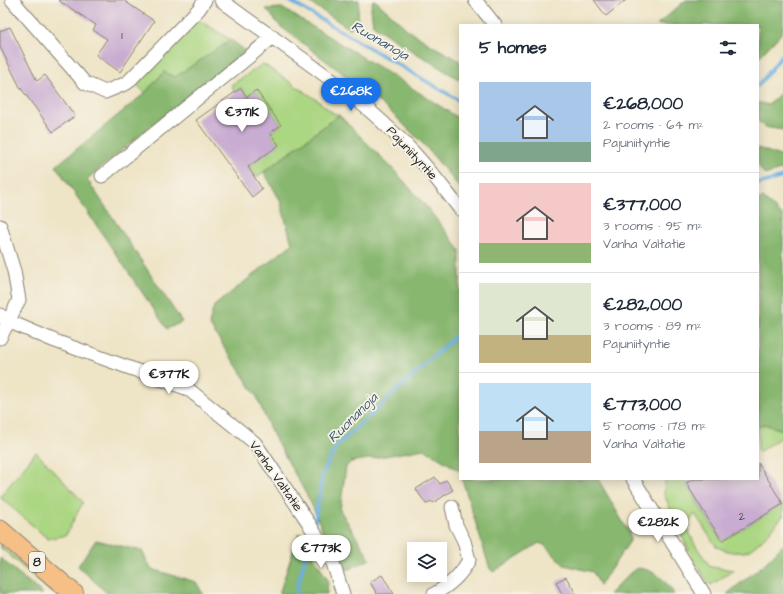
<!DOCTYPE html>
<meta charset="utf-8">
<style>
body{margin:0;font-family:"Architects Daughter",sans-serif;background:#f2f2f3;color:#1f2937;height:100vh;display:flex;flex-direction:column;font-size:15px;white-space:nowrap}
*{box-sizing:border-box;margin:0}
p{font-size:13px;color:#747a83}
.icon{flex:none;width:22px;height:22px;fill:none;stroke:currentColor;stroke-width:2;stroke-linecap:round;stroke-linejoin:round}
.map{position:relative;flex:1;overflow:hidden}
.sheet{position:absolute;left:459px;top:24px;width:300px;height:456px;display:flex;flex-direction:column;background:#fff;border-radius:0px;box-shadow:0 2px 10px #0003}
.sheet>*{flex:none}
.controls{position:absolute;left:407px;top:542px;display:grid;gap:8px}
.controls a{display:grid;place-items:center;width:40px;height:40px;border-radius:0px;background:#fff;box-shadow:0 2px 10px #0003;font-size:20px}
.price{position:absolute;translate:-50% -34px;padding:0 9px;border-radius:14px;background:#fff;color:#222;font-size:13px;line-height:26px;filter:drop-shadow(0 1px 2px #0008)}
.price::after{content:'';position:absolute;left:50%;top:24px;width:12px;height:9px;margin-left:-6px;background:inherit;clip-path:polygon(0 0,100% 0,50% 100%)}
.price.on{background:#1a73e8;color:#fff}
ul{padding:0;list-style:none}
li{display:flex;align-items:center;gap:12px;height:100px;padding:0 20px}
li+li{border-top:1px solid #e0e1e3}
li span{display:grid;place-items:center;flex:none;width:112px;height:80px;border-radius:0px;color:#555}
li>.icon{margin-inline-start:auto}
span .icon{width:48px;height:48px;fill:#fffc;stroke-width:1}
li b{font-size:17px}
h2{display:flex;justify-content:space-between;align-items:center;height:48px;padding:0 20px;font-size:17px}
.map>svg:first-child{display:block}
</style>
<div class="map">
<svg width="783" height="594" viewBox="0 0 783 594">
<rect width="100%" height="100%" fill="#f7f3e8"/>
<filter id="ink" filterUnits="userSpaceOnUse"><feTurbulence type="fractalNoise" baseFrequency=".025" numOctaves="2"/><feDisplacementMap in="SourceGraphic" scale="8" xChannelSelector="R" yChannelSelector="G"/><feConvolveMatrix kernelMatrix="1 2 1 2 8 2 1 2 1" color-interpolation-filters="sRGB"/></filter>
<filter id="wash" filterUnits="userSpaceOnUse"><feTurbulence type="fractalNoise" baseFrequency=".012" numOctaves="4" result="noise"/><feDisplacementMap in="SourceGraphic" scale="16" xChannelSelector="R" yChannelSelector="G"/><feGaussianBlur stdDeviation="0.9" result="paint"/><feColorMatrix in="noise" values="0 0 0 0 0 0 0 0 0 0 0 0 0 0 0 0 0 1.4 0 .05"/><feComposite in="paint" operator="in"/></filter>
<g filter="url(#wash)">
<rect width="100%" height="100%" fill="#eee4c6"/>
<path fill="#abd682" stroke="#64794f" d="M197 19 231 40 175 77 164 72 145 93 137 85Z
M263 64 317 100 333 113 339 115 257 177 249 166 278 145 270 133 281 125 256 91 247 97 241 88 235 92 231 85Z
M764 424 783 430V436L758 452V427Z
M36 452 83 502 66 535 48 539 0 497Z
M663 479H666V481L670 479H694L686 484 722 541 783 504V516C775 525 756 550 744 552 741 553 736 552 732 552 726 551 720 549 715 545L695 514 687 525C691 541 701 554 711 567L734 570 711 585 707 581 692 557 682 536 664 494 665 482Z
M0 544 58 594H53L0 547Z"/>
<path fill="#88b770" stroke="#526a46" d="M306 0H359L358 19 350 29Z
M373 0H375L408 30 431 45 460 61V80L393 39 373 25 371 9Z
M686 0H783V28L780 35 758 58V25H657Z
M282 8 398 79 460 119V188L427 148 392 113 358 85 280 26 266 9Z
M231 40 246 51 168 112 87 179 182 322 167 329 56 166 145 93 164 72 175 77Z
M783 91V130L764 127 758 121V102L768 105Z
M339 115 391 167 426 206 460 250V471L424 449 351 462 346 467 340 510 370 559 341 573 310 501 270 429 257 397 209 324 214 306 292 244 280 200 264 172Z
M758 148 783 157V169L765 175 758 165Z
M763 198 783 216V430L764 424 758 427V200Z
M462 479H598L628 531 630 536V541L600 585 593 572 564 565 544 545 539 543 493 572 490 569Z
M299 533 328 580 327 594H279Z
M96 540 142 551 151 569 196 582 203 594H108L78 566Z
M783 545V594H727L762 566Z
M0 558 43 594H4L0 593Z
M637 568C654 569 666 580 674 594H609L630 573Z"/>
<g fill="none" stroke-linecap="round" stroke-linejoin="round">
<path stroke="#6cafe1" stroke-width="3.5" d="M288 0 460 101
M758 86 783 54
M758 184 783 177
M314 525 323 473 336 447 460 332
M297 594V588L311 535"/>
</g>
<g id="blocks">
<path fill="#c9acd1" d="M58 0H123L154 21 120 72 96 55 107 39 93 30 96 25Z
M594 0H626L606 16Z
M10 27 37 81 45 75 75 116 53 132 20 87 0 47V31Z
M241 88 247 97 256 90 281 125 270 133 279 145 248 167 262 189 252 197 196 120Z
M758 463 783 504 722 541 686 483 694 479H758Z
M435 477 440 484 446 480 453 490 433 503 431 501 426 504 416 489Z
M382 575 394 594H377L370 582Z
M566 577 576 594H562L556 582Z"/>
</g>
</g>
<g filter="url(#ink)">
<use href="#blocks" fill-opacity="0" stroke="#858071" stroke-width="1"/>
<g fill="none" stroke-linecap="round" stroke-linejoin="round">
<defs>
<path id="minor" d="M12 0 85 83 105 92 127 83 199 9 205 0
M221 0C279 44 342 82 394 133 419 156 439 182 460 209
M475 0 495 25
M102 176 273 37
M0 226 14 271 19 300 0 338
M0 315 8 321 55 341 188 389 255 443 308 522 333 563 343 594
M633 479 704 594
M434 594C450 585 460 576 469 560L464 541 456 525 452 507"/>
<path id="highway" d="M0 530 74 594"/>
</defs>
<use href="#minor" stroke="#858071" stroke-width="15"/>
<use href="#highway" stroke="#858071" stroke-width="21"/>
<use href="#minor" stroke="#fff" stroke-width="13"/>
<use href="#highway" stroke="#f5bf86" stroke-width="19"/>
</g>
</g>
<g text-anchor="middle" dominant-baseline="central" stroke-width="3.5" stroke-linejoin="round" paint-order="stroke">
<g font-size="11" fill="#474049">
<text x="122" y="35">1</text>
<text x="742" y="516">2</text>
</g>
<rect fill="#f7f3e8" stroke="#5e5c59" stroke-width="1" x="29" y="552" width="16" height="20" rx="3"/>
<g font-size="12" font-weight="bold" fill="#1c1c1c">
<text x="37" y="562">8</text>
</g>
<g font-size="13" fill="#1c1c1c" stroke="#f7f3e8">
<text transform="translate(412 153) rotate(47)">Pajuniityntie</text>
<text transform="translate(276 476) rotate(55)">Vanha Valtatie</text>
</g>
<g font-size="14" font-style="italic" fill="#3c576b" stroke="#f7f3e8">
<text transform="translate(380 41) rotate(30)">Ruonanoja</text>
<text transform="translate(353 418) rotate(-45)">Ruonanoja</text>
</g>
</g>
</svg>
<div class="controls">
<a><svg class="icon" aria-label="layers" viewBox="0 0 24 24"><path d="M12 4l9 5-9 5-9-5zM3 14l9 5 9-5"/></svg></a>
</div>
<b class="price on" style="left:351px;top:112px">€268K</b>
<b class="price" style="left:242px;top:133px">€371K</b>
<b class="price" style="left:169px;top:395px">€377K</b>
<b class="price" style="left:658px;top:543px">€282K</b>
<b class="price" style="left:321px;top:569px">€773K</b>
<section class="sheet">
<h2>5 homes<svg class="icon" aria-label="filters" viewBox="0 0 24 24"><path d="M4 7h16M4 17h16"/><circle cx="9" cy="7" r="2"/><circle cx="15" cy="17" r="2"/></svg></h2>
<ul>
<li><span style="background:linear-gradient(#a9c7e8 75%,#7fa58c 0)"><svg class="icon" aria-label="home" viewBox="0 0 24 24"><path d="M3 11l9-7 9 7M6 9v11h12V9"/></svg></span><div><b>€268,000</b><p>2 rooms · 64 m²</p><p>Pajuniityntie</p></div></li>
<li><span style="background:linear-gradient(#f6c9c9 75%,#8fb573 0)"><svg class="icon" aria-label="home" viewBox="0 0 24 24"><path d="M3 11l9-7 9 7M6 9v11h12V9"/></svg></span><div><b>€377,000</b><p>3 rooms · 95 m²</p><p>Vanha Valtatie</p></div></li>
<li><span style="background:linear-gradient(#dfe7d0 65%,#c2b280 0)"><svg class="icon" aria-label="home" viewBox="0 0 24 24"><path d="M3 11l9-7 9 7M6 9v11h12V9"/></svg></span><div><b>€282,000</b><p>3 rooms · 89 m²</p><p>Pajuniityntie</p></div></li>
<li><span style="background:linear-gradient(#bfe0f5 60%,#b9a48a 0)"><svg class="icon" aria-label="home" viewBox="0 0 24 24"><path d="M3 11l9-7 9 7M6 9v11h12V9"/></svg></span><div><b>€773,000</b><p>5 rooms · 178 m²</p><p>Vanha Valtatie</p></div></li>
</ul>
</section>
</div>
